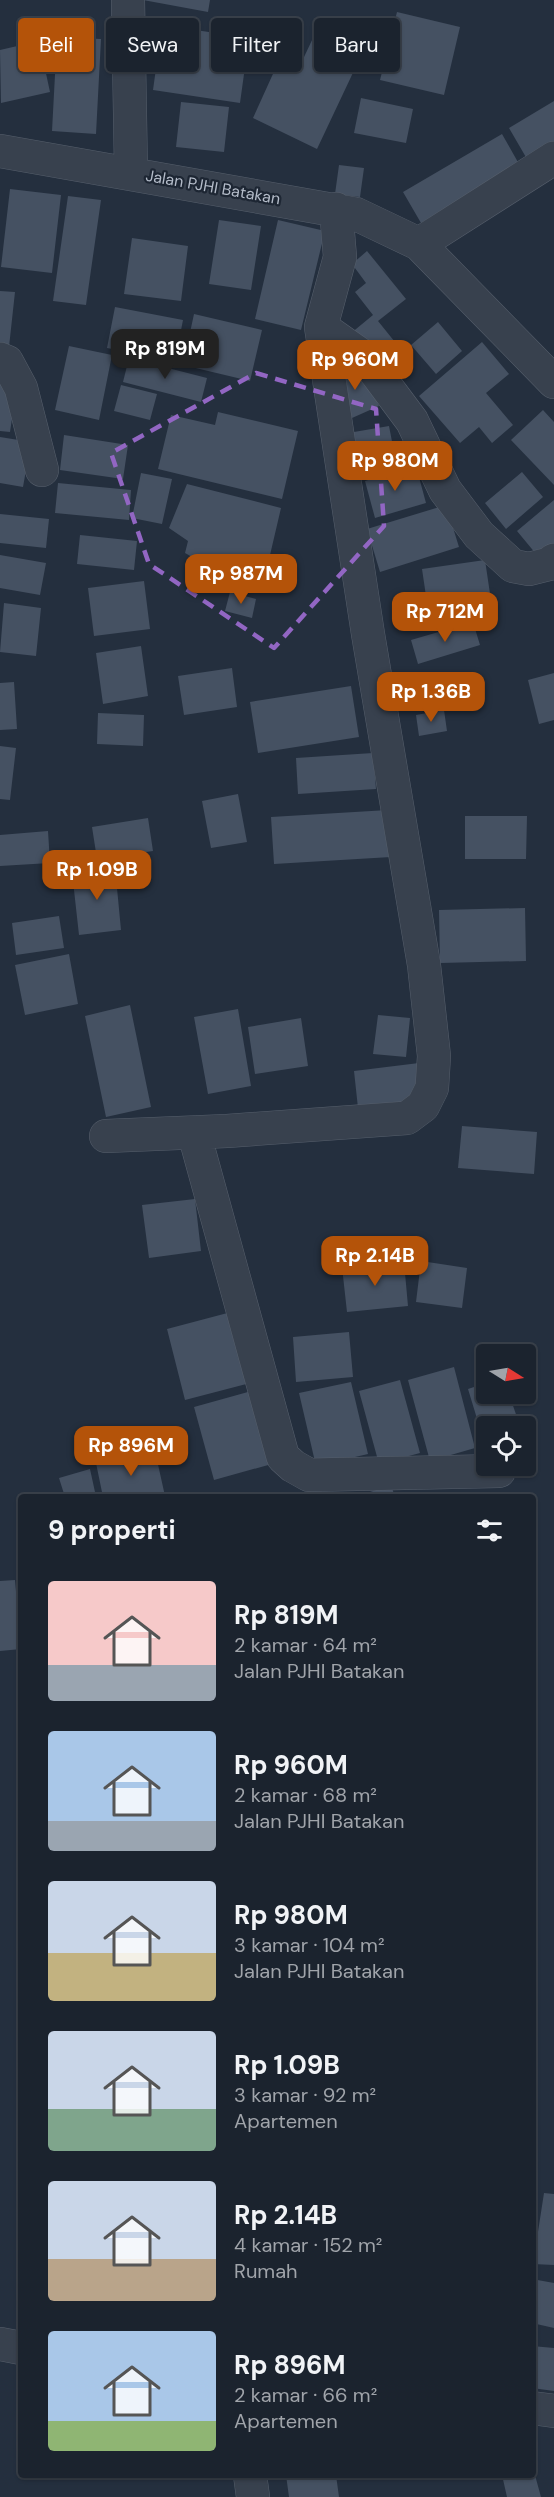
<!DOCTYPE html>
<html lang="id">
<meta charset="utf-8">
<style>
body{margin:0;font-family:"DM Sans",sans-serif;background:#242b36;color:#f1f3f6;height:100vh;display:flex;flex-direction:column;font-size:22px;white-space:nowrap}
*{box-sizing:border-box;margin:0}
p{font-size:20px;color:#a0a4aa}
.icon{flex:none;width:33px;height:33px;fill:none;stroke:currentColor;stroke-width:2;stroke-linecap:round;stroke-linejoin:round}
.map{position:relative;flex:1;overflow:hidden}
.sheet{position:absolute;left:18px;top:1494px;width:518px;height:984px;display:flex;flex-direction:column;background:#1b232e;border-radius:6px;box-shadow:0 2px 4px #0004,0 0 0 2px #39404a}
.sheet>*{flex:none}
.top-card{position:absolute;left:18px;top:18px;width:519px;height:54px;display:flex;gap:12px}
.needle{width:39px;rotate:101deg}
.buttons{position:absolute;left:476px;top:1344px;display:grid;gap:12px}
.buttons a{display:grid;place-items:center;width:60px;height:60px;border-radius:6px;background:#1b232e;box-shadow:0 2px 4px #0004,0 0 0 2px #39404a;font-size:30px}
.price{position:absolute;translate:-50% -51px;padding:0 14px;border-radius:12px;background:#b45309;color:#fff;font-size:20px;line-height:39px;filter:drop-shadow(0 2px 3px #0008)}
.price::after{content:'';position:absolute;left:50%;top:36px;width:18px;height:14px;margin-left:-9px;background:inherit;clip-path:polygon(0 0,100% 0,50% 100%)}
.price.on{background:#222;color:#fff}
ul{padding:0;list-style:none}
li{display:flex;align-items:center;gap:18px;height:150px;padding:0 30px}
li span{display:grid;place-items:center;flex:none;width:168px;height:120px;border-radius:6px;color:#555}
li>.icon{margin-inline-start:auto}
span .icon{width:72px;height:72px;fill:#fffc;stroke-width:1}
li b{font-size:26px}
h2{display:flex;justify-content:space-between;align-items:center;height:72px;padding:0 30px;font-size:26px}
.tag{padding:0 21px;border-radius:6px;background:#1b232e;box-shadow:0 2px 4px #0004,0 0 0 2px #39404a;font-size:21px;line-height:54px}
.tag.on{background:#b45309;color:#fff}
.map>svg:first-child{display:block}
</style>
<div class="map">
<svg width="554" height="2497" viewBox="0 0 554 2497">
<rect width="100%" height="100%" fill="#242f3e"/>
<path fill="#455162" d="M143 0H210L208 12Z
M397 12 460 27 444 95 380 80Z
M162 25 249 38 240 103 153 90Z
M57 37 101 39 96 134 52 131Z
M313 38 359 60 317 149 253 118 277 65 296 74Z
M39 41 50 92 1 103 0 50Z
M361 98 413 109 406 143 354 133Z
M554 101V143L527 159 509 128Z
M181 102 229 107 224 152 176 147Z
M502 134 519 164 421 223 403 192Z
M339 165 364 168 360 197 335 194Z
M10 189 61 195 52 273 1 267Z
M68 196 101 200 86 305 53 301Z
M219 220 261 226 251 290 209 284Z
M278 220 325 231 301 330 255 319Z
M132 238 188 246 181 301 124 294Z
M367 251 406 299 378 321 403 352 379 370 350 334 373 315 355 292 366 283 352 264Z
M0 291 15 292 9 347 0 346Z
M115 307 183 320 175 361 107 348Z
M194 314 262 330 250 381 183 365Z
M438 322 462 351 436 374 411 345Z
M482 342 509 374 486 393 513 425 492 443 479 427 460 443 419 396Z
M69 346 112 355 99 420 55 410Z
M129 358 207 378 201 402 123 382Z
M359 363 379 406 352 418 332 375Z
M0 382 17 384 10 432 0 431Z
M121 385 157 394 150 420 114 411Z
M543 410 554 422V485L511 440Z
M218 412 298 431 282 499 158 469 171 415 215 425Z
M389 426 396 462 354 469 348 433Z
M64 435 128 445 123 479 60 470Z
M0 437 31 442 23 487 0 483Z
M416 466 426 503 375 518 365 481Z
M522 472 543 497 506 529 485 503Z
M141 473 172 479 162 524 132 518Z
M58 483 131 490 129 520 55 513Z
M187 484 281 508 263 585 234 581 185 553 188 541 169 528Z
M554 500V550L541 560 517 531Z
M446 505 459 547 380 572 367 529Z
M0 514 49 519 46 548 0 543Z
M80 535 137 541 134 570 77 564Z
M0 555 46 563 40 595 0 588Z
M485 560 493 614 430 623 422 569Z
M144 581 150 629 94 636 88 588Z
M230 592 256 599 252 618 225 611Z
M4 603 41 608 36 656 0 652Z
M473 622 480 645 418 664 411 640Z
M141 646 148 696 103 704 96 653Z
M232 668 237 707 184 715 178 676Z
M554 673V720L539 724 528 680Z
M14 682 17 729 0 730V683Z
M351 686 359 737 258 753 250 702Z
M444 710 447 731 419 736 416 715Z
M98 713 144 715 143 746 97 744Z
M0 746 16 748 10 800 0 799Z
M373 753 376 789 298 794 296 758Z
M238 794 247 842 211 848 202 801Z
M388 810 391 857 274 864 271 817Z
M465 816H527L526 859H465Z
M148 818 153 851 97 859 92 827Z
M48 831 50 863 0 866V835Z
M115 867 121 930 79 935 72 872Z
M525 908 526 961 440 963 439 910Z
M59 916 64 948 16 955 12 923Z
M69 954 78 1004 25 1015 15 965Z
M130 1005 151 1107 106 1117 85 1016Z
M238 1009 251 1086 208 1094 194 1017Z
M378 1015 410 1018 406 1057 373 1054Z
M301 1018 308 1066 255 1074 248 1027Z
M419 1063 423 1100 358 1108 354 1071Z
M462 1126 537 1132 534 1174 458 1168Z
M195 1199 201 1251 149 1258 142 1205Z
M421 1261 467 1268 462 1308 416 1302Z
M404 1262 408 1306 347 1312 342 1267Z
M235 1311 254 1382 185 1400 167 1329Z
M349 1332 353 1377 296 1382 293 1337Z
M454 1367 475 1448 430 1461 408 1380Z
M400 1380 420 1453 379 1464 359 1391Z
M351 1382 368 1454 316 1466 299 1393Z
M486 1383V1394H509L520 1426H486L485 1445 468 1389Z
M259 1389 279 1462 214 1480 194 1407Z
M155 1451 165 1496 103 1497 96 1463Z
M90 1469 95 1492 77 1497H65L59 1478Z
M391 1485 395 1497H355Z
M15 1580 21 1649 0 1651V1581Z
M544 2193 554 2194V2265L533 2264Z
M532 2279 554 2283V2328L532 2323Z
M532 2346 554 2348V2391L532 2388Z
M533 2468 541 2497H507L502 2475H532Z
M286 2475H336L339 2497H289Z"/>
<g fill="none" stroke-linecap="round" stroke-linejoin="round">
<defs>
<path id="minor" d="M128 0 131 172
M0 151 356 214 419 244 554 382
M419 244 554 158
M321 327 365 358 412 421 445 490 479 535 513 566 529 569 549 564 554 560
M0 359 7 362 21 388 42 470
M194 1133 283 1457 293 1466 309 1475 499 1471
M106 1136 227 1131 407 1118 423 1106 432 1088 434 1056 424 965 368 634 321 327 340 257 336 209
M0 2344 21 2348
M532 2408 554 2411
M250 2475 253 2497"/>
</defs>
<use href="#minor" stroke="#565f6c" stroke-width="34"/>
<use href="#minor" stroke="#38414e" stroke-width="33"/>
</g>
<path fill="none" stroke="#9266c3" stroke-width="4.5" stroke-dasharray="12 8" stroke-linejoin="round" d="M256 373 376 409 384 526 274 648 149 564 111 453Z"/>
<g text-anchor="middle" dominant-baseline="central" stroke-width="4.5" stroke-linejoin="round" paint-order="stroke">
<g font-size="16" fill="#b4bcc9" stroke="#1d2633">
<text transform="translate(213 187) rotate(10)">Jalan PJHI Batakan</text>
</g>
</g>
</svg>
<div class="buttons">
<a><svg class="needle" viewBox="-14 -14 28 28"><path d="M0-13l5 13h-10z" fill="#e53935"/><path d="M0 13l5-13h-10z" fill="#a0a4aa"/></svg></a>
<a><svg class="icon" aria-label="locate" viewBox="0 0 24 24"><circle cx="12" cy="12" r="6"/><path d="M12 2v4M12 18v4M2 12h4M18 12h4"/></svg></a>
</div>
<b class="price on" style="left:165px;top:380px">Rp 819M</b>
<b class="price" style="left:355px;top:391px">Rp 960M</b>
<b class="price" style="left:395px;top:492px">Rp 980M</b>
<b class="price" style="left:241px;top:605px">Rp 987M</b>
<b class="price" style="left:445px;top:643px">Rp 712M</b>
<b class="price" style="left:431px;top:723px">Rp 1.36B</b>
<b class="price" style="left:97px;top:901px">Rp 1.09B</b>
<b class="price" style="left:375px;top:1287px">Rp 2.14B</b>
<b class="price" style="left:131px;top:1477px">Rp 896M</b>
<div class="top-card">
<a class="tag on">Beli</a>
<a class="tag">Sewa</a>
<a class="tag">Filter</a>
<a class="tag">Baru</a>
</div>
<section class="sheet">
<h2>9 properti<svg class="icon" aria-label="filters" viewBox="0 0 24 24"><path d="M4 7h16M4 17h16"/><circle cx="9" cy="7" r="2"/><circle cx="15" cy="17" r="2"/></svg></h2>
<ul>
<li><span style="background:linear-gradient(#f6c9c9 70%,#9aa5b1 0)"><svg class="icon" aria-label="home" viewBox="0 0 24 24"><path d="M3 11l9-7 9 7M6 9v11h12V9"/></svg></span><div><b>Rp 819M</b><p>2 kamar · 64 m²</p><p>Jalan PJHI Batakan</p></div></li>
<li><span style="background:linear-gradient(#a9c7e8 75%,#9aa5b1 0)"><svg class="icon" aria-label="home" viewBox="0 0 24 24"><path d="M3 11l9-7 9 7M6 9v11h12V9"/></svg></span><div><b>Rp 960M</b><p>2 kamar · 68 m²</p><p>Jalan PJHI Batakan</p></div></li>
<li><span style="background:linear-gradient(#c9d6e8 60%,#c2b280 0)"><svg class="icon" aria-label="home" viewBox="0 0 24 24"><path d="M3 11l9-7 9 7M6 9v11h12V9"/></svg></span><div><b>Rp 980M</b><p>3 kamar · 104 m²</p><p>Jalan PJHI Batakan</p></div></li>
<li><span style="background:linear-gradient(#c9d6e8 65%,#7fa58c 0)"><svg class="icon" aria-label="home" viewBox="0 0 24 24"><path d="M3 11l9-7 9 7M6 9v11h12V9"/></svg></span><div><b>Rp 1.09B</b><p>3 kamar · 92 m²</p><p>Apartemen</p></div></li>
<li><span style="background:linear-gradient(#c9d6e8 65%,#b9a48a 0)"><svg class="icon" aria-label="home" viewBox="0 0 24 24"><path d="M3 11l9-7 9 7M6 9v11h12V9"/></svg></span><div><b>Rp 2.14B</b><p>4 kamar · 152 m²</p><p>Rumah</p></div></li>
<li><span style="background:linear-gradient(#a9c7e8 75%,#8fb573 0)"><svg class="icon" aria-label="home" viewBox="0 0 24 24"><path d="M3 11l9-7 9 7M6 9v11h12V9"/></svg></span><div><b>Rp 896M</b><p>2 kamar · 66 m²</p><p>Apartemen</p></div></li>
</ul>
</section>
</div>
